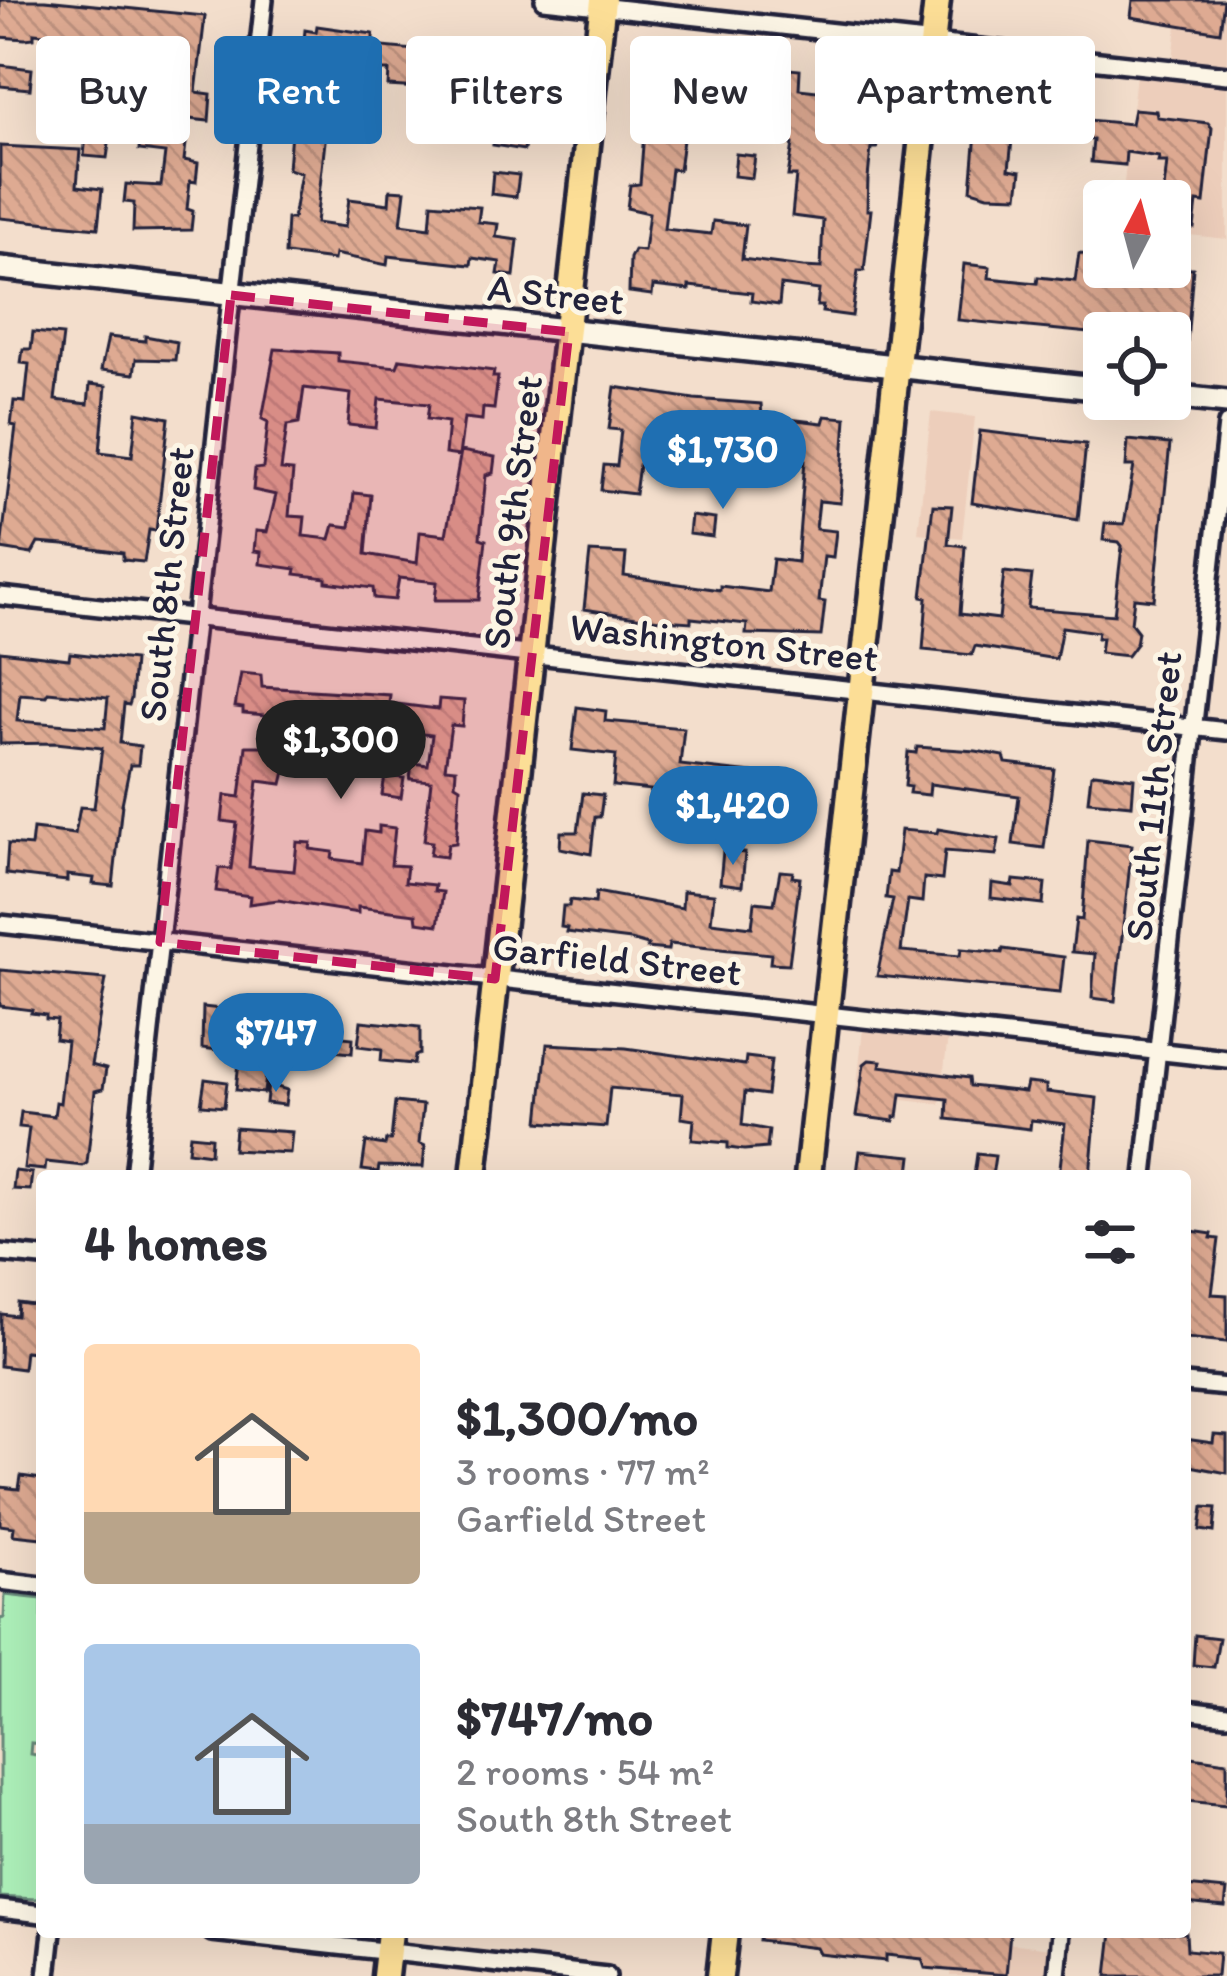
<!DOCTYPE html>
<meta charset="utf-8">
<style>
body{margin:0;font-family:Itim,sans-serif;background:#f2f2f3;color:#2b2b33;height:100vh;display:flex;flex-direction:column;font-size:45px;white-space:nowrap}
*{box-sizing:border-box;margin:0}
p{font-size:39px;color:#7c7c81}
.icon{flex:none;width:66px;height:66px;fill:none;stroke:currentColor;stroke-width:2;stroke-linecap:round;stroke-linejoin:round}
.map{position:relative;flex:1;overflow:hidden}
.drawer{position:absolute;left:36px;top:1170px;width:1155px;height:768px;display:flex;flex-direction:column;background:#fff;border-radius:12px;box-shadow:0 12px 48px #0002}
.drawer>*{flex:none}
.hud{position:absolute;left:36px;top:36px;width:1155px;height:108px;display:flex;gap:24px}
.needle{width:78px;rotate:6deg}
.tools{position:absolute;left:1083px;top:180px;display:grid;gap:24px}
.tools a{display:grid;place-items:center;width:108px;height:108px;border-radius:12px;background:#fff;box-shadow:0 12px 48px #0002;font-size:60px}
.price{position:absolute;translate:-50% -102px;padding:0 27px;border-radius:42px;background:#1f6fb2;color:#fff;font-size:39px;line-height:78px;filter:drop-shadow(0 3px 6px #0008)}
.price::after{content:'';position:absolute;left:50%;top:72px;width:36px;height:27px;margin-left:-18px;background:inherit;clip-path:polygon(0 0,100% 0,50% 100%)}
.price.active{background:#222;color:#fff}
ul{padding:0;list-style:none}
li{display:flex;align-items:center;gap:36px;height:300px;padding:0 48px}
li span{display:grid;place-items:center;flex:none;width:336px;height:240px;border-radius:12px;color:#555}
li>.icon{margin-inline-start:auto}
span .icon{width:144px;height:144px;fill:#fffc;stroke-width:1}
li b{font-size:51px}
h2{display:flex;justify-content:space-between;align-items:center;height:144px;padding:0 48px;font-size:51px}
.chip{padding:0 42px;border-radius:12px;background:#fff;box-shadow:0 12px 48px #0002;font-size:42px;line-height:108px}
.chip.active{background:#1f6fb2;color:#fff}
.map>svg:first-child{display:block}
</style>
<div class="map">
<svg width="1227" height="1976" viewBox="0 0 1227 1976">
<defs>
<pattern id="building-back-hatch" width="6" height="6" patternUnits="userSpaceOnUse" patternTransform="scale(3)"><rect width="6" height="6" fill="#deaa92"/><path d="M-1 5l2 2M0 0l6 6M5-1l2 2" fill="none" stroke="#be927f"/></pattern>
</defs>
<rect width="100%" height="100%" fill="#f3decc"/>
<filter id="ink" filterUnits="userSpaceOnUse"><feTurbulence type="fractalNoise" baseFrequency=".00833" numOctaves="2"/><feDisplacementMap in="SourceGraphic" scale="24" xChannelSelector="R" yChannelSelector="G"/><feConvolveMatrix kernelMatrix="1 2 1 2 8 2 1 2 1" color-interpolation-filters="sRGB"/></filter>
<g filter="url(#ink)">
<path fill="#edcebb" d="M1180 0H1227V239L1170 233V201H1122L1137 65 1172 68Z
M931 412 975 417 962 538 918 533Z
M864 1019 949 1028 940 1104 856 1095Z
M955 1937 1060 1949 1057 1976H950Z"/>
<path fill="#adf0b9" stroke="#68897a" stroke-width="3" d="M5 1595 42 1599V1744L31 1743 30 1754 42 1756V1895L36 1899 0 1897V1619L4 1618Z"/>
<path fill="url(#building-back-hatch)" stroke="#22223b" stroke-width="3" fill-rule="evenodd" d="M0 0H45L205 16 196 92 211 94 209 121 189 119 184 160 198 163 196 182 190 181 187 209 193 211 191 230 133 231 134 203 124 202 126 184 161 186 165 153 139 150 140 136 166 139 179 47 86 41 84 50 61 47 62 36 34 33V38L25 39 0 37Z
M1133 0H1224L1220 32 1131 17Z
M317 26 373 34V46L434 52 436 43 492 50 488 96 456 92 451 131 434 129 439 89 388 86 389 71H336L333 103 371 108 368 130 331 126 330 132H326L316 223 345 227 349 199 389 204 390 190 405 191 401 224 430 228 432 203 480 207 478 222 498 224 496 237 518 240 514 276 498 274 500 262 472 258 471 265 388 256 387 265 335 254 334 260 285 254 287 219H293L301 173 288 169 293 107H297L305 30 316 32Z
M655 59 698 64 693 101 705 103 701 135 684 132 679 170 671 169 664 229 711 234 713 221 746 225 742 259 803 267 821 268 823 220 792 216 796 176H788L793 144 768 141 771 123 735 119 740 77 776 80 779 68 800 70 799 89 835 93 836 81 883 87 877 148H871L868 178 867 210H871L864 271H858L852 316 822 312 823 306H817L819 290 781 285 779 305 751 301 752 293 689 286V290L653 286 652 295 629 292 630 258 634 250 644 251 649 213 627 208 630 185 640 184 647 94Z
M0 65 32 69 30 89 0 86Z
M93 76 143 81 141 103 91 99Z
M975 96 1005 99 1004 111 1054 116 1057 98 1078 100 1077 119 1131 124 1134 109 1156 111 1157 117 1208 123 1212 128 1204 203 1197 202 1194 228 1170 225V199L1163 198 1167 162H1158L1159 157 1126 152 1125 165 1091 162 1093 140 1013 130 1009 169 1021 171 1018 196 988 195 971 190 977 121H972Z
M496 125 527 130 524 150 493 145Z
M86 134 110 137 107 158 84 156Z
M0 146 80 150 77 186 102 189 98 228 0 218Z
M736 154 755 156 752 178 734 176Z
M493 172 519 175 516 197 491 194Z
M1079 253 1104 255V267L1193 268 1186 355 1170 353V333L1100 334 958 320 964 264 990 267 989 278 1037 283 1038 277 1075 281Z
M33 332 63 335 55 400 88 404 90 384 106 386 100 452 132 456 137 412 169 418 156 531 149 530 144 562 123 560V553L64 545 38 543 32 554 1 549 16 426 11 425 14 401 25 402 29 364 21 363 23 349H31Z
M145 336 177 342 175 360 136 359 134 374 101 370 108 337 145 341Z
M275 349 338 353V361L397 367 400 359 494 371 493 377H498L494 409 483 408 482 420 464 418 459 456 445 454 448 422 427 419 429 404 379 399 376 428 348 425 351 394 304 388 299 423 287 425 281 470 293 471 289 516 305 517 303 536 330 539 334 525 350 527 354 493 371 495 366 554 417 563 420 532 446 535 461 451 495 457 493 473 486 475 480 538 486 540 479 600H435L437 582 399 578 395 600 374 598 373 588 326 582V578L295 574 296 569 260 564 261 552 254 551 256 531 267 532 276 495 253 490 255 469 263 468 268 422 262 419Z
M615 387 694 399 761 404 762 416 823 423 825 416 846 418 840 503 819 501 816 529 836 531 833 557 824 556 819 601 825 602 821 636 746 634 747 624 691 618V622L649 619 584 609 590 552 626 554 624 576 720 590V586L769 592 773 559 797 562 805 460 765 455V448L725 445 722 467 703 464 706 443 660 436 657 465H639L635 494 601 490 604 465 617 466 621 430 609 429Z
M980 431 1086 444 1078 520 972 503Z
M1128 440 1170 444 1154 600 1134 598 1131 623 1138 632 1136 644 1127 656 1100 653 1102 638H1097L1098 632 1062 627 1056 659 975 646 972 655 923 650 927 598 922 597 933 505 952 506 948 544 965 546 960 614 999 619 1004 572 1032 575 1028 608 1114 615 1122 546 1119 542 1103 540 1105 523 1124 524 1134 466H1126Z
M691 516 715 519 713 537 689 534Z
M0 651 69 659 70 653 134 660 131 699 129 705 124 704 120 743 140 746 138 765H130L122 804 113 886 93 884 94 878 67 875V881L6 874 8 844 31 846 33 829 75 834 80 807 94 808 102 748 56 743 0 744ZM48 692 108 698 105 728 17 721 20 694 46 696Z
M241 673 261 675 262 687 390 695 389 703 438 709 439 699 464 701 462 726 451 725 445 768 456 769 455 784 460 787 456 843 448 844 446 857 430 855 432 842 424 841 431 781 410 779 412 763 428 765 432 735 386 730V733L342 728 341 743 320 741 317 765 287 763 282 784 258 781 251 841 249 867 294 871 297 842 311 843 310 849 333 852 332 859 362 863 365 831 379 833V826L395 828 391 865 407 866 405 882 435 885 434 891 443 892 438 925 417 922 416 914 358 907V913L278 900 249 904 250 896 216 891 219 868 231 869 237 823 222 821 225 795 240 797 246 746H283L286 717 243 713V708L235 707Z
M577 707 606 711 605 721 684 728 680 765 805 779 800 820 649 802 651 790 613 786 616 755 572 750Z
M917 747 976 751 1004 756 1006 763 1054 769 1044 848 1013 844 1019 796 930 784 929 795 909 793 910 787 905 786 908 752 916 753Z
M1095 773 1134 778 1132 805 1088 801 1091 775Z
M385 776 404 778 401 798 382 795Z
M583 793 603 795 600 817H595L591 854 560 848 561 832H578Z
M938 829 999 839 996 855 945 851 942 880 924 878 922 902 908 900 901 951 960 956 961 949 1002 953 1003 949 1064 957 1060 993 877 976 893 899 886 898 889 872 896 873 901 830 937 833Z
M1088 840 1132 845 1115 1001 1092 998 1095 954 1072 952 1076 919 1082 920Z
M723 851 745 853 742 886 720 883Z
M780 871 793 872 792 877 800 878 789 964 770 963 771 954 669 944 668 950 647 948 648 945 630 940 566 932 567 928 561 927 563 906H569L570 900 595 903 596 892 682 908 683 891 714 894 711 922 752 927 755 902 774 904Z
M1014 880 1045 883 1043 904 991 898 992 883 1013 886Z
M0 970 106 979 91 1065 106 1069 103 1089 95 1091 87 1163 83 1166 46 1162 45 1170 24 1168 29 1128 19 1127 21 1112 54 1116 56 1102 60 1103 67 1041 55 1039 57 1020 46 1019V1015L31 1013 32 1010 0 1006Z
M203 1007 276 1015 285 1013 286 1009 334 1011 332 1036 353 1038 352 1053 295 1047 289 1052 269 1049 264 1093 236 1090 240 1053 202 1048Z
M361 1021 420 1027V1054L415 1056 414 1064 381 1061 382 1049 358 1046Z
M547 1044 626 1048 745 1065 746 1057 771 1060 767 1095 745 1092 742 1125 769 1130 767 1148 744 1150 728 1148V1143L692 1140 694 1120 681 1118 683 1094 610 1088 606 1127 539 1122Z
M869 1060 881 1061 880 1066 969 1078 970 1086 1025 1092 1027 1083 1046 1085V1092L1097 1098 1090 1176H1059L1065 1124 1031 1120 1030 1129 947 1119 948 1099 901 1094 898 1117H894V1121L856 1116 864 1064Z
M205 1079 227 1082 224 1107 201 1105Z
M268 1084 287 1090 285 1105 266 1103Z
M395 1102 423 1105 419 1143 425 1146 423 1167 379 1166 378 1172 362 1170 366 1142 385 1145 386 1140H391Z
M235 1128 292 1132 290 1153 233 1150Z
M190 1135 211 1137 210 1154 188 1151Z
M860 1151 912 1156 910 1173 882 1169V1175L857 1173Z
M977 1154 995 1156 992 1176H974Z
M15 1171 32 1173 30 1190 13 1189Z
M1192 1231 1212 1234 1211 1238 1219 1239 1212 1294 1227 1295V1342L1185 1338V1241L1186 1233Z
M18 1303 42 1306V1353L25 1351 23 1369 0 1366 1 1314 17 1316Z
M1214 1435 1227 1436V1473L1185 1465V1439L1213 1443Z
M21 1476 42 1479V1538L13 1535 14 1527 0 1525V1487L19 1489Z
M1203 1507 1216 1508 1214 1532 1200 1530Z
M1195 1635 1219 1638 1214 1667 1193 1665Z
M1185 1756 1227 1762V1805L1185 1801Z
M1185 1886 1227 1890 1225 1907 1185 1903Z
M760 1932H1010L1006 1975 925 1968 922 1959 886 1955V1961L819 1954 816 1948 759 1941Z
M1112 1932 1186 1933 1187 1950 1219 1953 1217 1976H1107Z"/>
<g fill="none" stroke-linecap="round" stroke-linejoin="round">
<defs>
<path id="street" d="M544 0 1227 75
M0 596 1227 731
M0 924 1227 1059
M134 1176 264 0
M1144 1176 1227 424
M0 1253 42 1257
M1185 1383 1227 1387
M0 1581 42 1586
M1185 1710 1227 1715
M0 1909 42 1914
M212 1932 607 1976
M47 1976 52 1932
M1057 1976 1061 1932"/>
<path id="secondary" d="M0 268 1104 389
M1170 396 1227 402"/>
<path id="primary" d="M474 1176 603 0
M808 1176 937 0
M385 1976 390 1932
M720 1976 725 1932"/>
</defs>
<use href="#street" stroke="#22223b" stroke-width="24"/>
<use href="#secondary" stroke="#22223b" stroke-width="30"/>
<use href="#primary" stroke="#22223b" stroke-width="33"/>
<use href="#street" stroke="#fcf5e5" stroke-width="15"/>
<use href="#secondary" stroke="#fcf5e5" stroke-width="21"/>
<use href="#primary" stroke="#fcde96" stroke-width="24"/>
</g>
</g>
<path fill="#c2185b" fill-opacity="0.2" stroke="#c2185b" stroke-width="9" stroke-dasharray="24 15" stroke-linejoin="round" d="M231 295 569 332 495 979 160 942Z"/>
<g text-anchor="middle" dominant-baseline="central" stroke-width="10" stroke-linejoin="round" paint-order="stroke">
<g font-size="39" fill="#22223b" stroke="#fcf5e5">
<text transform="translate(556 294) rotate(6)">A Street</text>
<text transform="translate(512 512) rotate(-83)">South 9th Street</text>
<text transform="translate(166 584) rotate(-84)">South 8th Street</text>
<text transform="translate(724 642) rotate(6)">Washington Street</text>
<text transform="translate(1153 796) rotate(-84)">South 11th Street</text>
<text transform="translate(617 959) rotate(6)">Garfield Street</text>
</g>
</g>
</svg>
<div class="tools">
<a><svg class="needle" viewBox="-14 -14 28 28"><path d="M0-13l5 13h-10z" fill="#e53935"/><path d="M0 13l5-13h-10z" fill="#7c7c81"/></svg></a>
<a><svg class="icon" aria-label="locate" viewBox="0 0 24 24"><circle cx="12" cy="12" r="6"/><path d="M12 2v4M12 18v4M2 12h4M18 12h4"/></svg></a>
</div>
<b class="price" style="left:723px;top:512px">$1,730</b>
<b class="price active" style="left:341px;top:802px">$1,300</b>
<b class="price" style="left:733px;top:868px">$1,420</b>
<b class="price" style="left:276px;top:1095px">$747</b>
<div class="hud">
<a class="chip">Buy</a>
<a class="chip active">Rent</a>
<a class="chip">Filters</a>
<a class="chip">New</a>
<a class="chip">Apartment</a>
</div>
<section class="drawer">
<h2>4 homes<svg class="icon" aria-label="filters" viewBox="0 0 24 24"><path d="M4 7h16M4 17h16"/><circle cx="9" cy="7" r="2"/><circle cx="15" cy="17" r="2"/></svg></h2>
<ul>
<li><span style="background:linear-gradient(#ffd9b3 70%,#b9a48a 0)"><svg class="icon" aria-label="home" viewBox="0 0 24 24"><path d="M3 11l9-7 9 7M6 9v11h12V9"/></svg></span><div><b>$1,300/mo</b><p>3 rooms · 77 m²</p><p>Garfield Street</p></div></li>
<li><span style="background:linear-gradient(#a9c7e8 75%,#9aa5b1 0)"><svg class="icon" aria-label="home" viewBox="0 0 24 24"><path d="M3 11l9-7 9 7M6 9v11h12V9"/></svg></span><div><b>$747/mo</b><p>2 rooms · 54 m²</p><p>South 8th Street</p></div></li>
</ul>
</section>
</div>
